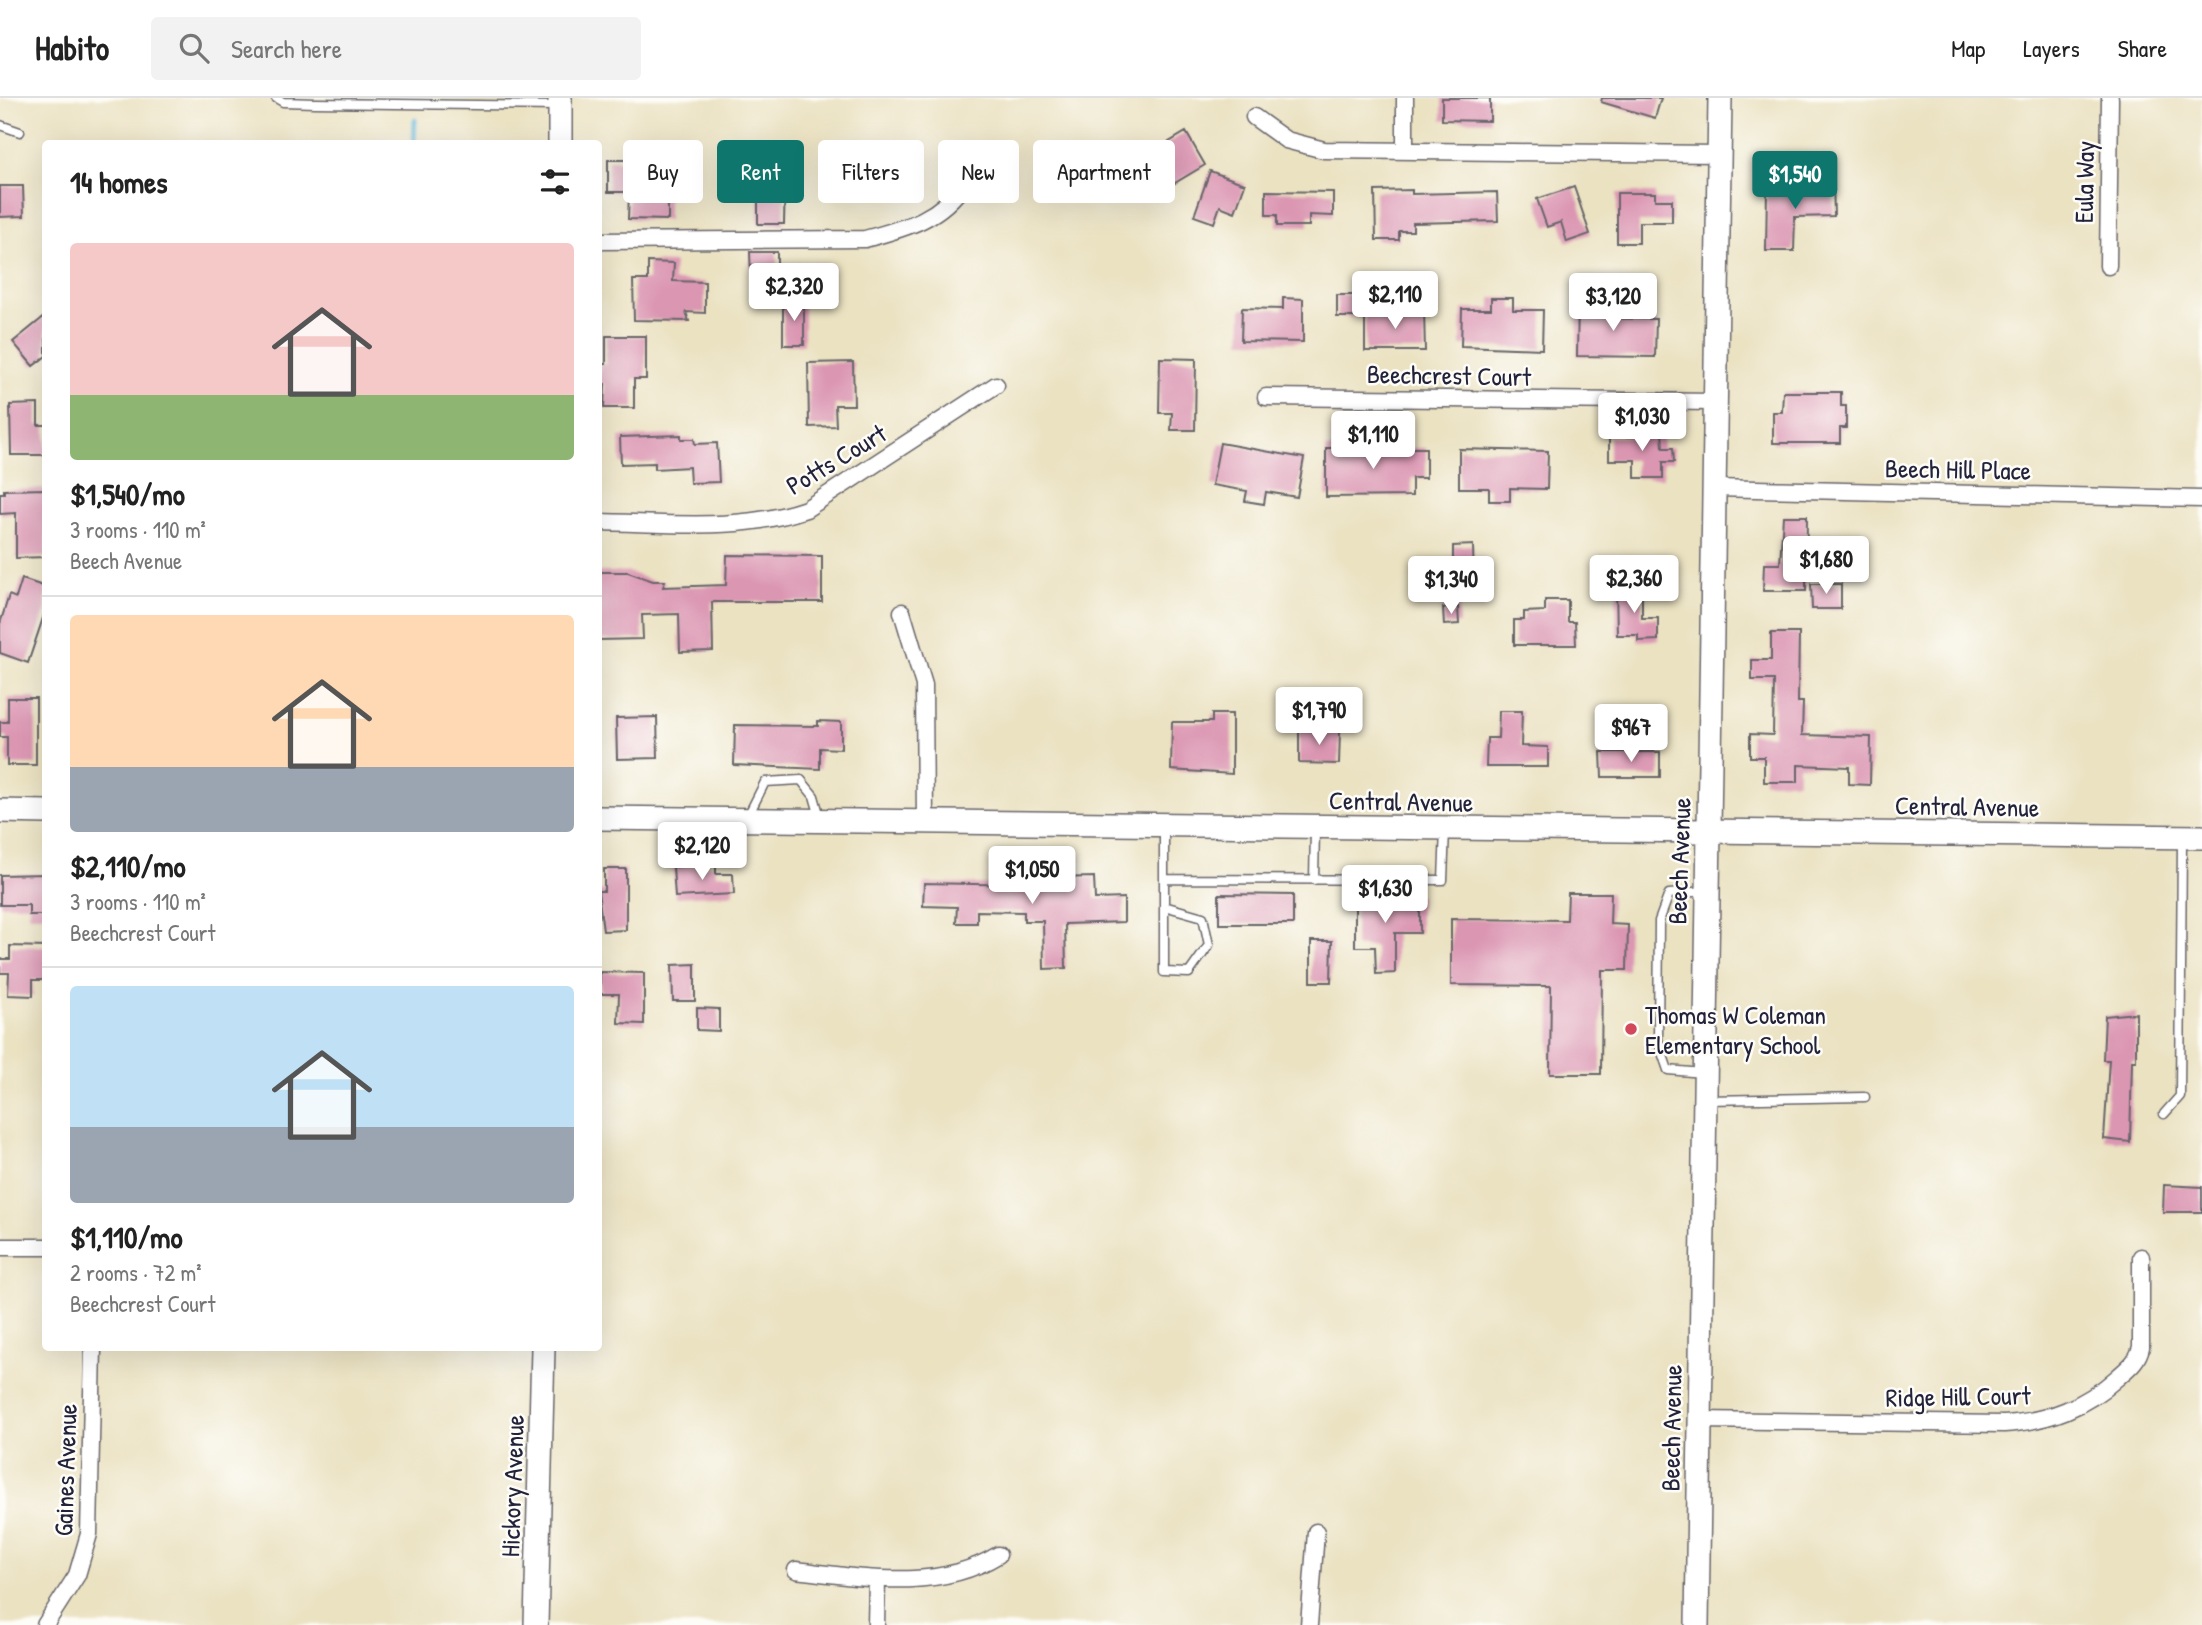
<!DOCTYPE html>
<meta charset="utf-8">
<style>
body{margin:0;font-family:"Patrick Hand",sans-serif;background:#f2f2f2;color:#222;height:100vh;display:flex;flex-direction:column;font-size:26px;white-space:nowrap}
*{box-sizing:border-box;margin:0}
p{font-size:23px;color:#767676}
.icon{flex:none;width:38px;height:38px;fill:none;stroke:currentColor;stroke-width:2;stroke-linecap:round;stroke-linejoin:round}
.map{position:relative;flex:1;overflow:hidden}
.sheet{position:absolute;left:42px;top:42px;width:560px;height:1211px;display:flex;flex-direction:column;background:#fff;border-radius:7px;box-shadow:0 7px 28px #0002}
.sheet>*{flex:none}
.top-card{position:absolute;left:623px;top:42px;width:665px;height:63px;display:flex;gap:14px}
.price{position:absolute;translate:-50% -60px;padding:0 16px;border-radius:7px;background:#fff;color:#222;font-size:23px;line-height:46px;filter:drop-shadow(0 2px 4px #0008)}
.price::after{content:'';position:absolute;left:50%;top:42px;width:21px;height:16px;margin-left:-10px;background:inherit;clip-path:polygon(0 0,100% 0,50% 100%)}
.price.on{background:#0f766e;color:#fff}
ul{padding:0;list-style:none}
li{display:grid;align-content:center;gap:14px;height:371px;padding:0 28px}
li+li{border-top:2px solid #e0e0e0}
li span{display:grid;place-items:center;height:217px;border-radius:7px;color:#555}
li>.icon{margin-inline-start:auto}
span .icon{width:126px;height:126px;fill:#fffc;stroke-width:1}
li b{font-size:30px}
h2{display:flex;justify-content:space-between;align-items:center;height:84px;padding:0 28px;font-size:30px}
.tag{padding:0 24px;border-radius:7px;background:#fff;box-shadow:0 7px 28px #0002;font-size:24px;line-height:63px}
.tag.on{background:#0f766e;color:#fff}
header{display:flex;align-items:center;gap:42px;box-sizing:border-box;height:98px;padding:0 35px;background:#fff;border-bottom:2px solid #e0e0e0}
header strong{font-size:33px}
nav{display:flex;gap:38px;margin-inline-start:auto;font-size:24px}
.search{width:490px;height:63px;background:#f2f2f2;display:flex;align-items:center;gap:18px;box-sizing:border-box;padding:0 24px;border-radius:7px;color:#767676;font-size:26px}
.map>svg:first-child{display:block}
</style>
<header>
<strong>Habito</strong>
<div class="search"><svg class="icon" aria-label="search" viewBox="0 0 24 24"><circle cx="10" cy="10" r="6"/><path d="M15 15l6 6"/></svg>Search here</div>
<nav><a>Map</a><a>Layers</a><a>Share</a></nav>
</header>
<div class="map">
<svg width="2202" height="1527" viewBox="0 0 2202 1527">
<rect width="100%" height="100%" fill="#fdfcf7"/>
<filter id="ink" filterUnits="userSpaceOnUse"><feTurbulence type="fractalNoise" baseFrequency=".0143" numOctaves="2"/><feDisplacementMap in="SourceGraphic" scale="14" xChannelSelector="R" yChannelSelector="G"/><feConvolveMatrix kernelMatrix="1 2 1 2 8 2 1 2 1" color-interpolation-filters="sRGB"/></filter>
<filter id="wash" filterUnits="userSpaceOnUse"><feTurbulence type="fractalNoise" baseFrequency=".00686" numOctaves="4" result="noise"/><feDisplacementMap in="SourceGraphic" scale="28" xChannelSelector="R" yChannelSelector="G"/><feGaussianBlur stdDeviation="1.57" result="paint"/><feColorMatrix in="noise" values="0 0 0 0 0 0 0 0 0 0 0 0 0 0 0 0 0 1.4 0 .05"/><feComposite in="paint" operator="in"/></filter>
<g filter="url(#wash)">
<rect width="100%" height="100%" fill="#ebe2c2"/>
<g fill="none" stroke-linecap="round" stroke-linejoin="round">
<path stroke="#59b4d7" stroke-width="5" d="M414 46 415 22"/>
</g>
<g id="blocks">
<path fill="#db96b2" d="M1442 0H1490V23L1442 22Z
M1602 0H1661L1655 20 1601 4Z
M1186 34 1205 67 1163 92 1144 59Z
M608 62H630V71H668V122L628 121 629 94H608Z
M1210 73 1245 86 1235 114 1220 108 1214 125 1194 118Z
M1813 81H1833L1834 118 1795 119 1794 153H1766L1767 90 1813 91Z
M758 83H785L784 126H758Z
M0 88H23L24 118 0 119Z
M1574 89 1590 136 1567 144 1561 124 1547 129 1537 101Z
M1412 92V96L1497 94 1498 123 1413 125V133H1399V142H1376L1375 93Z
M1266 93 1333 94V118L1309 117V128H1277V117H1266Z
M1617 95H1655V102H1672V124H1639V145H1617Z
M750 154H777V178L751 179Z
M648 164 674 165 673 183 705 184V215L686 214 689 223 634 222 633 182H648Z
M1337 197H1364V219H1337Z
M1283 200 1303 201V244L1241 243 1242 210 1283 211Z
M1491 200H1513V212H1543L1542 251 1461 248 1462 211H1491Z
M783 203H804V247H783Z
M1578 203H1607L1606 220 1656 221 1655 259 1577 258Z
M1424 212 1425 253H1365V213Z
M46 217V258L33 268 13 244Z
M606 238H646V281H634V310H604L605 286H599L600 266H606Z
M1160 260 1196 261 1195 332H1171L1172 315H1159Z
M853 264 854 307H835L836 328 809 329 808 265Z
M1783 294H1841V308H1846V330H1840V345H1773V314H1782Z
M38 306V327H46V357H11L10 307Z
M1634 333H1662L1663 350H1673L1674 364H1663V380H1635V362H1609V339H1634Z
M681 337V341H694L695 346 717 345 719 384 690 385 689 369 655 371V365L621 366 620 339Z
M1220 345 1304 360 1297 399 1266 394 1264 406 1245 403 1247 393 1212 387Z
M1326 350H1426V380H1412V398L1326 399Z
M1459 351 1548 353 1547 391 1510 390V403H1489V390H1459Z
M46 391V459L16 460V415L0 416V395H4V392Z
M1783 418H1807L1806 493H1763L1764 466H1780Z
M1473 447 1474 491H1453V448Z
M727 457 822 458V504H712L713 553 680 554 679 516 642 517 643 541 598 542V474H628L653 483H665L663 489 726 487Z
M22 481 46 489V511L28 565 0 555V526L9 497 16 500Z
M1811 486H1841V511H1812Z
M1616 488H1642V520H1658V542L1638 543V537H1617Z
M1545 502H1568V524H1575L1576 547H1514V522H1524V514L1545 513Z
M1458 509 1459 526 1444 527 1443 510Z
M1771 535H1799L1798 604H1803L1802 637 1871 639 1870 687 1849 686V669L1798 667V684H1764V659H1750V636L1773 637 1774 582H1752V562H1771Z
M8 600H36V667H7V639H0V624H8Z
M1499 613H1522L1521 648 1548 649V669H1486L1487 640H1498Z
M1212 616H1232V676L1171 672 1172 624H1212Z
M657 619 658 660 617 661 616 620Z
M818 623 841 624V651L820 650V671L734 667 735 627 818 628Z
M1299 632 1340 633 1339 666 1299 665Z
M1601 654H1660V679H1602Z
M716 767V776H733L734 796 675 799 673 769Z
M604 771H626V832L603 833 598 793H604Z
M1053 775V780L1094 779 1095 801 1124 800V824L1065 826 1066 870 1044 871 1043 823H1024V814L977 813V825H956L957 809 923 808 924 785 1023 787V776Z
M46 776V817H29V807H0V777Z
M1568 795H1611L1610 826 1628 827 1627 872H1602L1601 976H1550L1551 888 1451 887V821L1567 822Z
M1219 796 1293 797V826H1219Z
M1355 798H1420V835H1395V875L1376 876 1375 849H1355Z
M1311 843H1332L1331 884H1311Z
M10 848 46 849V882H33V898L8 897 9 875H0V861H10Z
M695 866V903H673L672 867Z
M600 874 644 875V926L618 925 619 896H600Z
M697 910 719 911V933L697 932Z
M2136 915V963H2132L2130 1044 2104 1041 2109 962H2103L2105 918Z
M2164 1087 2202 1089V1114H2163Z"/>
</g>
</g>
<g filter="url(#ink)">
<use href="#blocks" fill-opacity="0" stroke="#68656a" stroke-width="2"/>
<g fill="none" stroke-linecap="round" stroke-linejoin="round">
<defs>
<path id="lane" d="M276 0 283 4 315 5 557 8
M0 27 20 34
M748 718 765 684 801 682 814 698 820 719
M1164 781 1443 782 1445 731
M1314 782 1315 730
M1164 808 1203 819 1209 847 1189 875 1164 874V729
M1703 975 1668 972 1658 943 1659 823 1669 796 1706 793
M1706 1002 1865 999
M2164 1016 2180 998 2182 742"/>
<path id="street" d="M1254 19 1286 42 1324 52 1719 56
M1405 53V0
M598 143 865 141C906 130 941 121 965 84
M2108 168 2110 0
M1266 299 1715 304
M1714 390 2202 401
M598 424C668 425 739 434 806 411L996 287
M902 514 924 587 925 726
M0 1149H46
M1699 1322 2004 1326C2049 1323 2085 1309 2118 1279 2128 1270 2138 1263 2141 1249V1159
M796 1472C863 1480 938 1494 998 1457
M45 1527 77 1477 89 1436 93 1250
M876 1527 877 1481
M1309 1527 1316 1434"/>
<path id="secondary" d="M560 46V0
M0 713 46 714
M598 720 2202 739
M536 1527 543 1250
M1697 1527 1720 0"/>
</defs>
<use href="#lane" stroke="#68656a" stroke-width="11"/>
<use href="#street" stroke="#68656a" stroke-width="19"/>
<use href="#secondary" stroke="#68656a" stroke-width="26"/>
<use href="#lane" stroke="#fff" stroke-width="8"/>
<use href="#street" stroke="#fff" stroke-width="16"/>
<use href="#secondary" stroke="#fff" stroke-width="23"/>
</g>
</g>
<circle fill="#d1495b" stroke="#fdfcf7" stroke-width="2.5" cx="1631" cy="931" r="7"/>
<g text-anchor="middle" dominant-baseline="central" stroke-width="5" stroke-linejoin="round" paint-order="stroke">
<g font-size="26" fill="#22223b" stroke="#fdfcf7">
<text transform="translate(2084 84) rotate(-89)">Eula Way</text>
<text transform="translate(1449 277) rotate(1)">Beechcrest Court</text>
<text transform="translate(836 361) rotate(-31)">Potts Court</text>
<text transform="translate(1958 371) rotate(1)">Beech Hill Place</text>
<text transform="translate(1401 703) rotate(1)">Central Avenue</text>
<text transform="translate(1967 708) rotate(1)">Central Avenue</text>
<text transform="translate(1679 763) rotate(-88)">Beech Avenue</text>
<text transform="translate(1958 1298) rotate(-1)">Ridge Hill Court</text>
<text transform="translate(1671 1330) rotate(-89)">Beech Avenue</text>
<text transform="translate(65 1372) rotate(-88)">Gaines Avenue</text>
<text transform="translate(512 1388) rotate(-88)">Hickory Avenue</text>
</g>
<g font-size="26" fill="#22223b" stroke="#fdfcf7" text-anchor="start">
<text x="1645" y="916">Thomas W Coleman<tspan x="1645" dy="30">Elementary School</tspan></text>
</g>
</g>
</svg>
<b class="price on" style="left:1795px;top:113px">$1,540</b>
<b class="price" style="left:794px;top:225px">$2,320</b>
<b class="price" style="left:1395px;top:233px">$2,110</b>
<b class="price" style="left:1613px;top:235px">$3,120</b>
<b class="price" style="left:1642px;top:355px">$1,030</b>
<b class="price" style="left:1373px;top:373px">$1,110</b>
<b class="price" style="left:1826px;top:498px">$1,680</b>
<b class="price" style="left:1634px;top:517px">$2,360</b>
<b class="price" style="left:1451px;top:518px">$1,340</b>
<b class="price" style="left:1319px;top:649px">$1,790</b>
<b class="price" style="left:1631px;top:666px">$967</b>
<b class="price" style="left:702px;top:784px">$2,120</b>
<b class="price" style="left:1032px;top:808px">$1,050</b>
<b class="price" style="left:1385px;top:827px">$1,630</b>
<div class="top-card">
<a class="tag">Buy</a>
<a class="tag on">Rent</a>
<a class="tag">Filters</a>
<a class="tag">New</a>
<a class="tag">Apartment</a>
</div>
<section class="sheet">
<h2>14 homes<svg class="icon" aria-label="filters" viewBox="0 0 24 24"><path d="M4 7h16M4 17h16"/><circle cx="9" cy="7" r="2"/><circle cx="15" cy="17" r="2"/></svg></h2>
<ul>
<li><span style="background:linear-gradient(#f6c9c9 70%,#8fb573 0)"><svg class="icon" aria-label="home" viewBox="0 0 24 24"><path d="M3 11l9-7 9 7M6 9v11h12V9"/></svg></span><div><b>$1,540/mo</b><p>3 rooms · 110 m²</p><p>Beech Avenue</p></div></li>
<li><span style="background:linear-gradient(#ffd9b3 70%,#9aa5b1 0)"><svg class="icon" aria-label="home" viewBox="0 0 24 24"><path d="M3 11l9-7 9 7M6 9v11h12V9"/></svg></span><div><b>$2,110/mo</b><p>3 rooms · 110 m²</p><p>Beechcrest Court</p></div></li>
<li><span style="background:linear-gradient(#bfe0f5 65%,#9aa5b1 0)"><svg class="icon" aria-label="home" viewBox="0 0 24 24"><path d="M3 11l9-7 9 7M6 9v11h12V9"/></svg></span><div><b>$1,110/mo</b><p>2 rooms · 72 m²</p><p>Beechcrest Court</p></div></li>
</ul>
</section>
</div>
